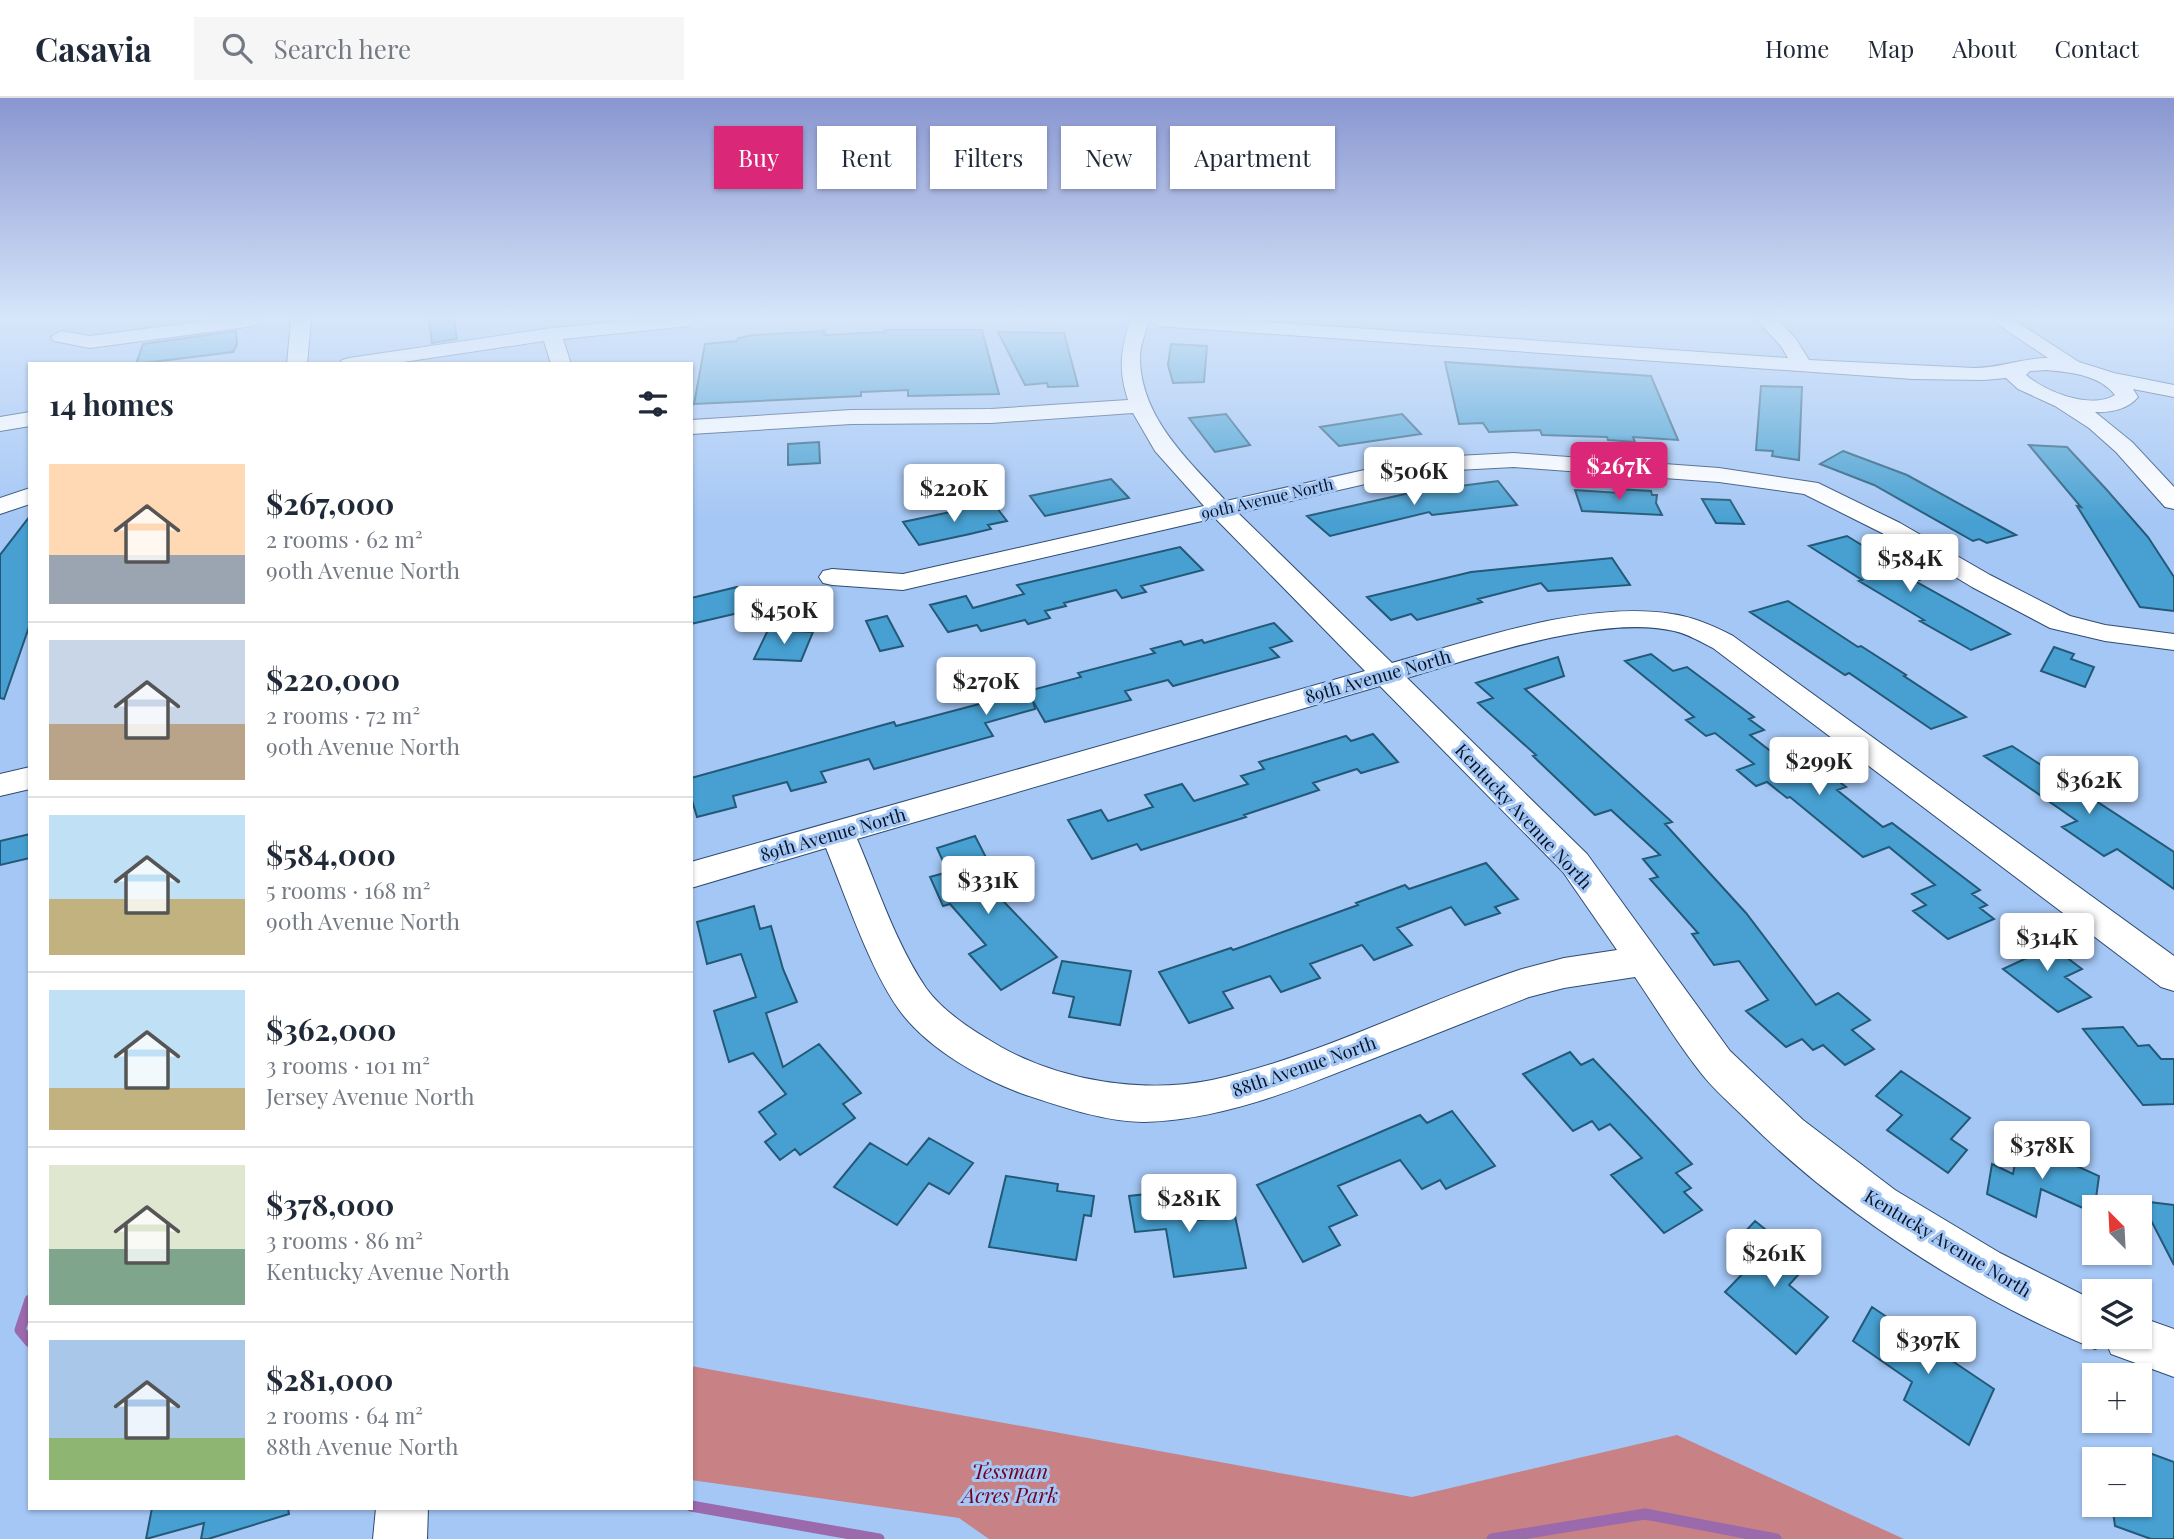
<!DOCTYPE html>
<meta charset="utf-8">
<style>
body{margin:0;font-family:"Playfair Display",serif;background:#f6f6f7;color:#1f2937;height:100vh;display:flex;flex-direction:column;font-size:26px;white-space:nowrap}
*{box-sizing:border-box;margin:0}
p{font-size:23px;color:#747a83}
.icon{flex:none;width:38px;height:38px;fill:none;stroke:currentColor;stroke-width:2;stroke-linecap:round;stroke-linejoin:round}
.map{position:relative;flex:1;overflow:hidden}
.panel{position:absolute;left:28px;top:264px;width:665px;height:1148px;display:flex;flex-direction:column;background:#fff;border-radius:0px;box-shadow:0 2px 5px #0004}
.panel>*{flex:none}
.banner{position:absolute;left:714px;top:28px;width:665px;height:63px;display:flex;gap:14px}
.needle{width:46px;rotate:336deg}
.fabs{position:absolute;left:2082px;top:1097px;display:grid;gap:14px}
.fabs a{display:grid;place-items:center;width:70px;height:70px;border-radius:0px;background:#fff;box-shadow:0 2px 5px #0004;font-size:35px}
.price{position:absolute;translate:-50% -60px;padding:0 16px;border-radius:7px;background:#fff;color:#222;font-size:23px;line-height:46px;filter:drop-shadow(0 2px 4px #0008)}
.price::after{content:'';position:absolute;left:50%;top:42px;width:21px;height:16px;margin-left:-10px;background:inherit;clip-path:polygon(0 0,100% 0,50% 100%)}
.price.on{background:#db2777;color:#fff}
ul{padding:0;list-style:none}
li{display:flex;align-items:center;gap:21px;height:175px;padding:0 21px}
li+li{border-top:2px solid #e0e1e3}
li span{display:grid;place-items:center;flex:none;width:196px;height:140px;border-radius:0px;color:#555}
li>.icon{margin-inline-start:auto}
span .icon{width:84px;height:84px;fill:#fffc;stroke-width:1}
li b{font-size:30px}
h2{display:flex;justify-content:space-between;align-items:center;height:84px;padding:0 21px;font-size:30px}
.chip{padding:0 24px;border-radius:0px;background:#fff;box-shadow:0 2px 5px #0004;font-size:24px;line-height:63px}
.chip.on{background:#db2777;color:#fff}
header{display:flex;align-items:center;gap:42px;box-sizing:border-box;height:98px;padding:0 35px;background:#fff;border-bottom:2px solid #e0e1e3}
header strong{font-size:33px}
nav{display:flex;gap:38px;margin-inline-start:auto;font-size:24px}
.search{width:490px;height:63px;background:#f6f6f7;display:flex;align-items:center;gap:18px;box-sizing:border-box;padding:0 24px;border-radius:0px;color:#747a83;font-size:26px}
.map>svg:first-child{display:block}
</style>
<header>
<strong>Casavia</strong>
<div class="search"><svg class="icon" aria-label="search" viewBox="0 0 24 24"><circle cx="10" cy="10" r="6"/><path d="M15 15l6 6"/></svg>Search here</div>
<nav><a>Home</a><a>Map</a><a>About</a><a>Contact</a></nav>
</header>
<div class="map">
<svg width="2174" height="1441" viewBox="0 0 2174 1441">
<rect width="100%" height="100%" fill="#a5c7f5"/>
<path fill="#c88185" d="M691 1268 1412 1399 1677 1337 1904 1441H989L959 1420 691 1382Z"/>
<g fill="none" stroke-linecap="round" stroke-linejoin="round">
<path stroke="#9a6aad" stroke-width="11" d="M30 1202 20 1232 30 1244
M691 1408 879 1441
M1492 1441 1645 1416 1776 1441"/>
</g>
<path fill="#47a0d1" stroke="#235977" stroke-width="2" d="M429 222H454L457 241 432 245Z
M885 232H982L999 296 908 298V292L861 294V298L694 306 705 246 737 243 738 240 753 237 825 233 824 237 885 234Z
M236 233 237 246 233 254 136 266 143 246Z
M998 234 1064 235 1078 288 1048 289 1047 285 1025 287Z
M1171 246 1207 248 1204 284 1173 285 1168 267Z
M1445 264 1651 278 1678 342 1633 339 1635 344 1608 342 1607 339 1542 337 1540 332 1489 334 1483 325 1459 326Z
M1761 288 1802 289 1799 362 1772 358 1773 353 1756 352Z
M1226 316 1250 347 1215 354 1189 320Z
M1402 316 1421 336 1339 348 1320 329Z
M819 344 820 365 788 367V346Z
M2029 347 2067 349 2106 391 2148 439 2174 479V513L2140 509 2077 408 2081 409Z
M1843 353 1907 377 2016 437 1987 445 1979 441 1973 443 1874 387 1820 366Z
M1111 381 1129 400 1045 418 1030 398Z
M1498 383 1517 407 1432 417 1429 414 1330 438 1307 418 1414 394Z
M1617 391 1651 393 1652 397H1657L1656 405 1662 417 1582 413 1575 392 1619 395Z
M1702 401 1730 402 1744 426 1716 425Z
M993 405 1007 423 988 427 991 431 970 436 919 447 903 424Z
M30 418V526L4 601 0 600V457Z
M1847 438 1919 482 1915 483 2010 536 1971 552 1920 523 1924 522 1859 483 1862 482 1809 448Z
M1180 449 1203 472 1141 488 1146 494 1122 500 1116 492 1064 505 1066 508 1045 513 1050 520 1028 526 1025 522 981 533 977 527 948 534 930 507 966 498 973 510 1024 496 1017 487Z
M1612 460 1630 487 1548 493 1541 485 1478 501 1482 504 1417 522 1411 516 1391 522 1367 499 1471 474Z
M737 489 747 513 691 526V500Z
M1788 503 1858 549 1861 548 1906 577 1904 578 1966 619 1931 631 1849 575 1845 577 1750 514Z
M887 518 903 548 880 553 866 523Z
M1274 525 1292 543 1270 550 1279 559 1173 588 1168 582 1125 593 1131 602 1045 624 1033 603 1035 611 985 625 993 638 874 671 869 661 821 674 826 684 791 693 787 684 733 698 736 709 697 719 691 699V680L894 624 896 628 1081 579 1078 575 1155 555 1151 551 1181 543 1184 547 1202 542 1204 545Z
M768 532 813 534 801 563 754 561Z
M2054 549 2074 556 2071 561 2094 569 2085 589 2041 573Z
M1651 556 1673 573 1687 569 1754 619 1749 621 1764 632 1750 637 1796 673 1815 665 1846 689 1837 692 1883 729 1892 725 1980 792 1972 796 1987 807 1980 810 1994 821 1948 841 1913 813 1926 807 1912 796 1935 787 1889 749 1863 759 1790 699 1787 700 1767 684 1756 688 1737 672 1754 666 1715 635 1706 638 1686 622 1694 619 1625 563Z
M1558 559 1564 578 1525 591 1672 724 1665 726 1746 815 1816 907 1838 895 1870 922 1852 932 1874 951 1845 967 1823 947 1813 952 1802 941 1786 949 1746 913 1768 902 1739 863 1714 867 1692 836 1698 835 1650 781 1658 779 1643 761 1660 757 1611 712 1595 717 1533 658 1536 657 1478 605 1493 600 1476 585Z
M1373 636 1398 664 1361 675 1357 671 1313 685 1319 692 1244 717 1246 719 1141 752 1137 746 1092 761 1068 722 1101 712 1108 723 1153 709 1145 697 1182 686 1194 703 1248 686 1241 678 1264 671 1259 664 1346 638 1351 643Z
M2012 648 2174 754V791L2117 751 2104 758 2062 729 2077 723 1984 658Z
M30 736V760L0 767V743Z
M975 738 994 775 980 779 1057 859 1001 892 969 856 986 847 950 806 943 808 930 779 948 774 937 750Z
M1486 765 1518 801 1495 809 1500 815 1465 827 1451 809 1397 830 1412 847 1374 862 1362 847 1310 866 1320 880 1281 894 1270 878 1223 894 1233 910 1189 925 1159 874 1231 850 1233 852 1358 807 1356 805 1405 787 1409 791Z
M754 808 760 831 771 828 783 871 797 904 766 915 783 969 819 946 861 995 843 1006 855 1020 800 1057 795 1051 780 1062 765 1044 776 1036 759 1014 786 996 753 955 729 964 714 913 756 899 741 856 707 866 697 824Z
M2033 834 2082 871 2065 879 2091 899 2058 914 2003 871 2029 859 2010 845Z
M1062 863 1131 873 1120 927 1069 919 1074 899 1053 895Z
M2123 929 2138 948 2149 947 2161 961H2174V1006L2143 1007 2083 931Z
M1570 954 1581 967 1593 961 1692 1066 1676 1075 1691 1090 1684 1094 1702 1112 1664 1135 1611 1077 1642 1060 1610 1026 1599 1032 1592 1023 1573 1033 1523 976Z
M1901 973 1970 1020 1951 1041 1967 1052 1948 1075 1887 1032 1902 1017 1876 998Z
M1452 1013 1495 1068 1446 1091 1440 1082 1422 1091 1400 1062 1338 1088 1357 1117 1329 1129 1340 1147 1303 1164 1257 1087 1420 1017 1427 1025Z
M929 1040 973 1065 949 1096 929 1085 897 1127 834 1089 870 1045 907 1067Z
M2019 1042 2099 1078 2094 1115 2041 1091 2036 1119 1987 1096 1992 1066 2013 1076Z
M1006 1078 1058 1086 1057 1093 1094 1098 1091 1118 1084 1117 1076 1162 989 1149Z
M1184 1092 1190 1123 1235 1118 1246 1170 1174 1179 1166 1131 1135 1134 1129 1098Z
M2141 1103 2174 1107V1167Z
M1755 1123 1808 1166 1789 1187 1828 1219 1796 1256 1725 1194 1752 1166 1731 1149Z
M1872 1209 1994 1291 1969 1347 1904 1302 1912 1284 1853 1243Z
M2144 1353 2174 1364V1441H2151L2115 1428 2112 1407H2140V1361L2146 1363Z
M152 1410H288L289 1416 208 1441H201L204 1425 146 1441Z"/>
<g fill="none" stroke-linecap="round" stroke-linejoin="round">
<defs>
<path id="minor" d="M212 222H264L254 228 90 250 54 243 51 239 61 233 90 238Z
M291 222H311L307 266H287Z
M633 222H698L688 228 563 241 571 266H551L544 243 390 266H339L342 262 349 260 552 230Z
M1130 222H1239L1788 260 1781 248 1757 222H1778L1796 241 1809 262 1974 270C1999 270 2022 260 2048 260L1991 222H2014L2079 264 2114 275 2174 287V299L2133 291 2138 299C2128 311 2111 315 2095 314L2132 344 2174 389V411L2165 409 2116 354 2089 330 2055 308 2018 291 2006 280 1984 282 1913 281 1158 228 1149 222C1146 234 1140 247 1140 259 1140 319 1188 362 1226 403L1418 360 1514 355 1719 370 1818 385 1900 425 1990 477 2070 518 2105 527 2174 536V552L2105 543 2050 530 1972 489 1882 435 1804 396 1719 384 1514 369 1418 374 1238 415 1392 565C1474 542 1587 502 1672 516 1694 519 1714 528 1733 538L2174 858V893L2161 889 1713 550C1701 544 1688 536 1674 533 1603 516 1477 559 1407 580L1587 756 1730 953 1803 1022 1895 1092 2000 1155 2095 1203V1239H2140V1219L2174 1231V1279L2111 1256 2107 1246 2095 1251C1972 1200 1840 1115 1746 1021 1731 1006 1714 992 1701 975 1677 945 1657 911 1635 879L1564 890 1529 899C1473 921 1418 943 1362 965 1292 993 1221 1022 1144 1024 1106 1024 1062 1009 1026 997 983 982 928 951 900 913 870 872 846 799 826 750L691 790V764L1365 573 1215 420 903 492 832 487 823 485 819 479 823 473 832 471 903 476 1204 408 1155 353 1133 315 991 325 851 326 691 336V322L851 312 991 311 1128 302C1118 271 1121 253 1130 222ZM2046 272C2070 274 2100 277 2115 297 2090 312 2046 294 2026 277L2030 273ZM1380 588 1563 774 1617 852 1564 860 1522 871C1419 905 1318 959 1212 982 1143 996 1062 983 1001 949 975 934 944 915 926 890 896 846 878 790 857 741Z
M30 314V328L0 333V319Z
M30 390V406L0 416V400Z
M30 669V691L0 698V676Z
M376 1410H428L427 1441H373Z"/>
</defs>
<use href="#minor" stroke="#2e4b72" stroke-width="2"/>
<use href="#minor" fill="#fff" fill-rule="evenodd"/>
</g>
<linearGradient id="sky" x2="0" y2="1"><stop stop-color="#8996d0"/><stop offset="0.52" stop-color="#d6e6fa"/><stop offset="1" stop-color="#d6e6fa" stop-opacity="0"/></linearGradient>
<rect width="2174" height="424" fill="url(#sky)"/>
<g text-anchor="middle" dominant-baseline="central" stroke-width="6" stroke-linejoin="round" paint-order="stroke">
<g font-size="16" fill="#071222" stroke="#a5c7f5">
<text transform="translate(1267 400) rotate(-13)">90th Avenue North</text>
</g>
<g font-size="18" fill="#071222" stroke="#a5c7f5">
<text transform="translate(1378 578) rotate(-16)">89th Avenue North</text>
<text transform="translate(1524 718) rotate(47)">Kentucky Avenue North</text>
<text transform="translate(833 736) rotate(-16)">89th Avenue North</text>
<text transform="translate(1304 968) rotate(-19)">88th Avenue North</text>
<text transform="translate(1948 1145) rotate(31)">Kentucky Avenue North</text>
</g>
<g font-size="21" font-style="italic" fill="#720020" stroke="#a5c7f5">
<text x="1010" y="1372">Tessman<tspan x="1010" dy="24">Acres Park</tspan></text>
</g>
</g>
</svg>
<div class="fabs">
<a><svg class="needle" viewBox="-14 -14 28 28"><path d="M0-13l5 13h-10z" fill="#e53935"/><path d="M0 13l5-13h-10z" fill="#747a83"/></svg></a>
<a><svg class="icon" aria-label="layers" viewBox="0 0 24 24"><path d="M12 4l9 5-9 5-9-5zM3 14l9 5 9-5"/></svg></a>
<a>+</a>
<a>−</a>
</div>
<b class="price on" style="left:1619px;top:404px">$267K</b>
<b class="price" style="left:1414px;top:409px">$506K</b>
<b class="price" style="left:954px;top:426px">$220K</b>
<b class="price" style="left:1910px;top:496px">$584K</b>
<b class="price" style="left:784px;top:548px">$450K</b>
<b class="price" style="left:986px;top:619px">$270K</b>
<b class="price" style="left:1819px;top:699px">$299K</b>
<b class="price" style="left:2089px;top:718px">$362K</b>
<b class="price" style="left:988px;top:818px">$331K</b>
<b class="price" style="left:2047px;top:875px">$314K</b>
<b class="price" style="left:2042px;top:1083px">$378K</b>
<b class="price" style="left:1189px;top:1136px">$281K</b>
<b class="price" style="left:1774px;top:1191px">$261K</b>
<b class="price" style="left:1928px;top:1278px">$397K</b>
<div class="banner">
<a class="chip on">Buy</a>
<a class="chip">Rent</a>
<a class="chip">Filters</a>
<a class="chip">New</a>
<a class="chip">Apartment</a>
</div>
<section class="panel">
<h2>14 homes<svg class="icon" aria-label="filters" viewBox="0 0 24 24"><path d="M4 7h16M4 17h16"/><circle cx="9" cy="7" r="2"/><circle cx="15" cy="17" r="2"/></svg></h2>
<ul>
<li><span style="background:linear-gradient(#ffd9b3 65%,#9aa5b1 0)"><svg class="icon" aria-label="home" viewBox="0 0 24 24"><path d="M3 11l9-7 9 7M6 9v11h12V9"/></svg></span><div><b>$267,000</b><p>2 rooms · 62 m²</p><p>90th Avenue North</p></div></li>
<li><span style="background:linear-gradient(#c9d6e8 60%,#b9a48a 0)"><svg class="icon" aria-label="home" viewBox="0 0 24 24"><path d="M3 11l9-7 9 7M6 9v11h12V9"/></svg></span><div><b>$220,000</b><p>2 rooms · 72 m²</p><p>90th Avenue North</p></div></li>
<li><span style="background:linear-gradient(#bfe0f5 60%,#c2b280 0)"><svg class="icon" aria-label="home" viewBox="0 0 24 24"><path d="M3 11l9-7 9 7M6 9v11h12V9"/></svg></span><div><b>$584,000</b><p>5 rooms · 168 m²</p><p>90th Avenue North</p></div></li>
<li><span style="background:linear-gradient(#bfe0f5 70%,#c2b280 0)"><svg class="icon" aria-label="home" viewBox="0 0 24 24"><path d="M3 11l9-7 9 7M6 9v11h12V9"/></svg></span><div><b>$362,000</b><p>3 rooms · 101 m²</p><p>Jersey Avenue North</p></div></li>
<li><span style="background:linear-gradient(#dfe7d0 60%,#7fa58c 0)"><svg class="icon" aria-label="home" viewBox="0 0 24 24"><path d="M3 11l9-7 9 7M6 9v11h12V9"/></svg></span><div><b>$378,000</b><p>3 rooms · 86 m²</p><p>Kentucky Avenue North</p></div></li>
<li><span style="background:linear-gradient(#a9c7e8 70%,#8fb573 0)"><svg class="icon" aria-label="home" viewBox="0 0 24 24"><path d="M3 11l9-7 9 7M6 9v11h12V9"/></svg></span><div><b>$281,000</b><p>2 rooms · 64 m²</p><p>88th Avenue North</p></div></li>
</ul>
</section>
</div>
